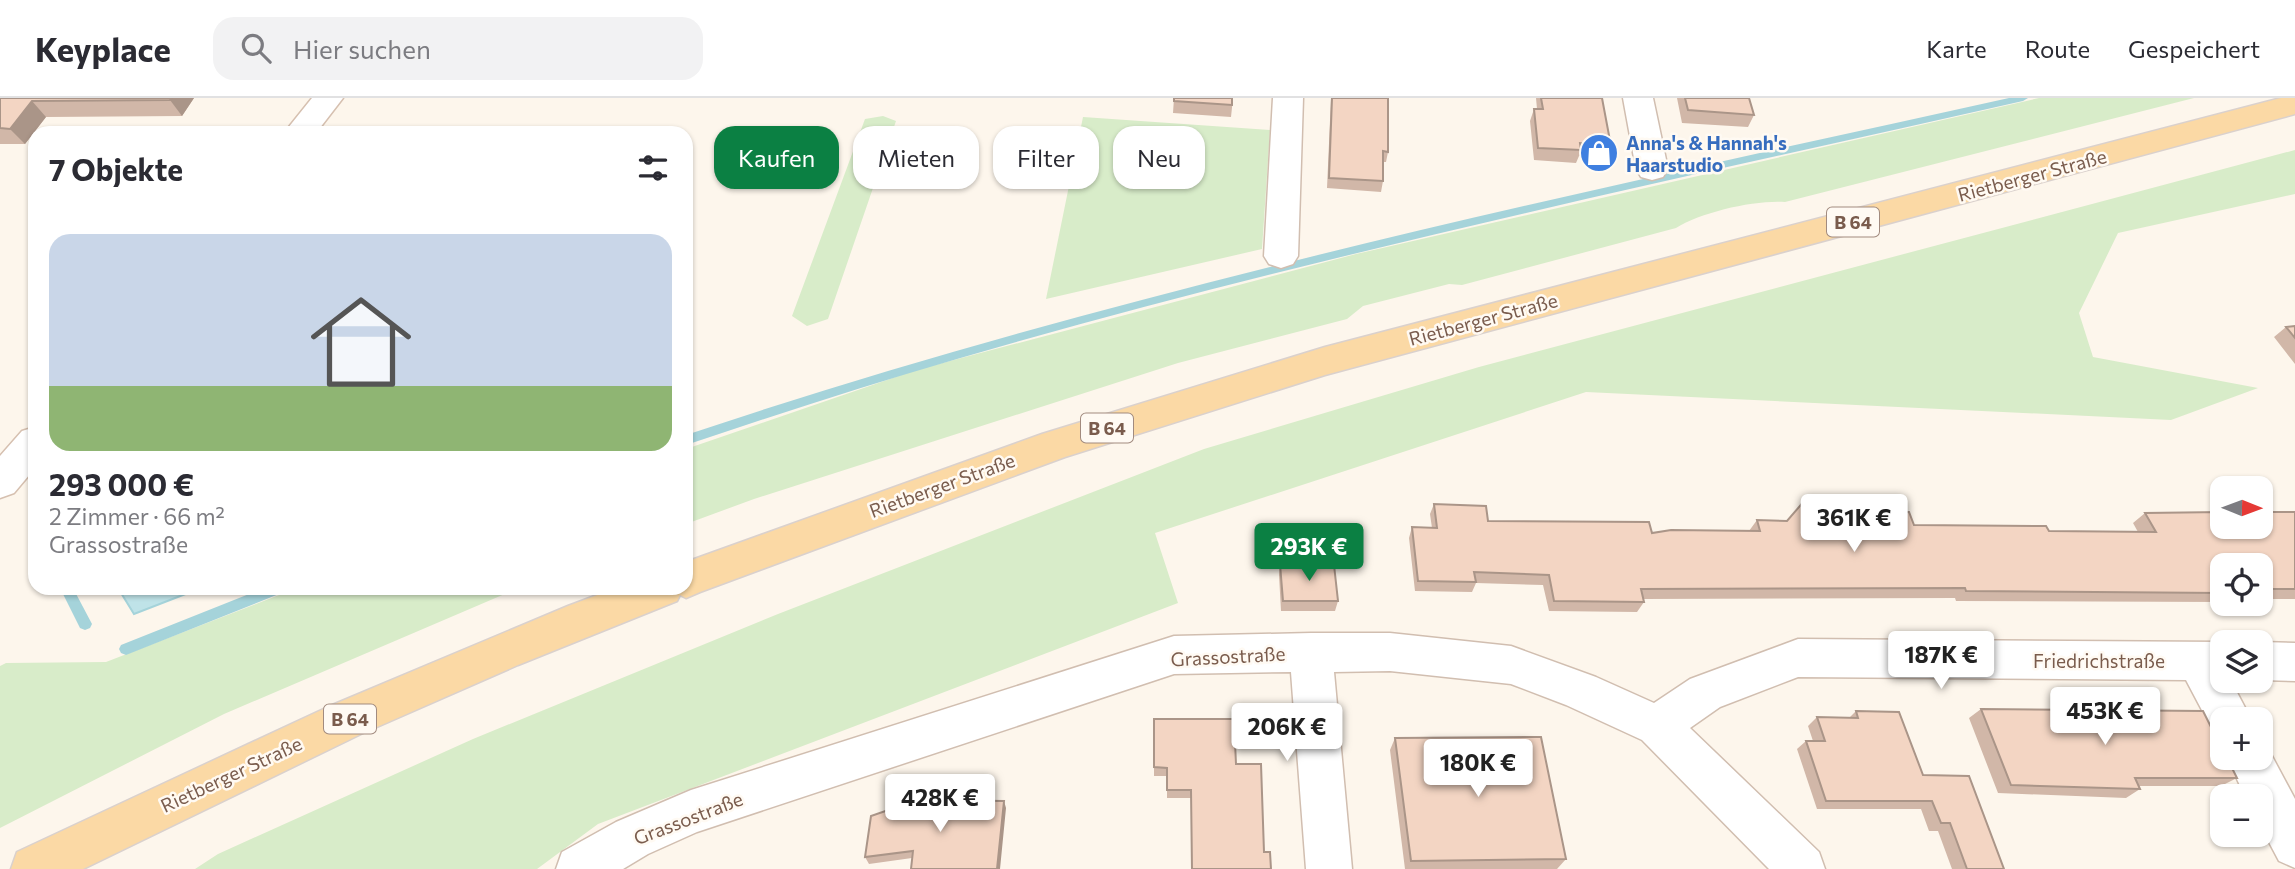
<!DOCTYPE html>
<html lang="de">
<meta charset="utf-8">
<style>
body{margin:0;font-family:Commissioner,sans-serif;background:#f2f2f3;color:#2b2b33;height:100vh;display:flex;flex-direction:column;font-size:26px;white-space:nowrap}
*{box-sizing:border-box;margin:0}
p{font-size:23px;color:#7c7c81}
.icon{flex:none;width:38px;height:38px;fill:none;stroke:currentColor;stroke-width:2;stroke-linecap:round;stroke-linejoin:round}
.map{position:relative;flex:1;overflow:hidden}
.drawer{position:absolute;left:28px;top:28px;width:665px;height:469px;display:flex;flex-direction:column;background:#fff;border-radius:21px;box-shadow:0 2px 5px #0004}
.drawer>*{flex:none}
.banner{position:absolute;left:714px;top:28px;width:665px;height:63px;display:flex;gap:14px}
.needle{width:46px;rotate:91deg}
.tools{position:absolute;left:2210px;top:378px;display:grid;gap:14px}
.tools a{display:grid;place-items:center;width:63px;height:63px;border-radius:14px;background:#fff;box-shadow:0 2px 5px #0004;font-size:35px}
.price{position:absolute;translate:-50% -60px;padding:0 16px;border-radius:7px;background:#fff;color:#222;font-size:23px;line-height:46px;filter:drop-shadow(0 2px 4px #0008)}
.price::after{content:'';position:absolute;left:50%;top:42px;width:21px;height:16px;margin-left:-10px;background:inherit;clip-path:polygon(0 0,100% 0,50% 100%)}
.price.on{background:#0b8043;color:#fff}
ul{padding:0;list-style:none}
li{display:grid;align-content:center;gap:14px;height:371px;padding:0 21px}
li+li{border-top:2px solid #e1e1e2}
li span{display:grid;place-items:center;height:217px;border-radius:21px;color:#555}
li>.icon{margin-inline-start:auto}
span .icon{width:126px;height:126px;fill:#fffc;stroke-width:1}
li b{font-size:30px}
h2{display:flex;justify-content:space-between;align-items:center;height:84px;padding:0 21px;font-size:30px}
.pill{padding:0 24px;border-radius:21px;background:#fff;box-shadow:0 2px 5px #0004;font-size:24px;line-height:63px}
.pill.on{background:#0b8043;color:#fff}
header{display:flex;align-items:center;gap:42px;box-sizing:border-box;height:98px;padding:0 35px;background:#fff;border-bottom:2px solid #e1e1e2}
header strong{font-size:33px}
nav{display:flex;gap:38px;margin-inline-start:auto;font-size:24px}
.search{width:490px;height:63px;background:#f2f2f3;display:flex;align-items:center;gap:18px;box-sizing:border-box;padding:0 24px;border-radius:21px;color:#7c7c81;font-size:26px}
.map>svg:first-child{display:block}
</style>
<header>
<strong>Keyplace</strong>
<div class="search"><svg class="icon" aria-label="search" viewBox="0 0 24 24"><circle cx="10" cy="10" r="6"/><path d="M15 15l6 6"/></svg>Hier suchen</div>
<nav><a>Karte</a><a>Route</a><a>Gespeichert</a></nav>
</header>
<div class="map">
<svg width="2295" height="771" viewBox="0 0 2295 771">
<rect width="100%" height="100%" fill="#fdf6ec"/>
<path fill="#d8ecc9" d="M2039 0H2194L1785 104C1754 102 1702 114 1676 130L1462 187 1449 186 1363 208 1347 221 1178 265 754 401 686 426V351L916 272 1356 156Z
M883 18 896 23 828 221 807 228 792 218 865 21Z
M1083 19 1270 32 1262 151 1046 201Z
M2295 52V96L2118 135 2079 215 2093 259 2258 290 2171 322 1586 294 1155 435 1178 505 598 726 537 771H195L218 756 473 641 778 516 1204 351 1479 269Z
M297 490H519L224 616 0 730V568L6 565 106 564Z"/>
<path fill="#bfe3e8" stroke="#a5d3da" stroke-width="2" d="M118 490H201L134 516Z"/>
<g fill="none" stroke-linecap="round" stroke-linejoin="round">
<path fill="#a5d3da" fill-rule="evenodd" d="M2009 0H2028L2023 3C1667 83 1308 159 957 261 866 287 776 317 686 347V337C1118 192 1565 98 2009 0Z
M60 490H73L92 526 90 530 85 532 80 530Z
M264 490H285L284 494 126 557 121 555 119 551 121 547Z"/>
<defs>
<path id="minor" d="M1273 0H1303L1298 158 1293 166 1281 170 1269 166 1264 158Z
M1623 0H1653L1668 71 1663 79 1652 82 1641 79 1636 71Z
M1311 535H1390L1511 548 1596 579 1654 605 1690 581 1798 541 2222 544V583H2231L2251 621H2222V639L2214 635 2186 582 1798 579 1720 609 1690 630 1819 754 1825 771H1769L1642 642 1566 607 1511 586 1390 573 1334 574 1352 771H1306L1291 574 1174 576 697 734 648 756 623 771H556L562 754 616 724 691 692 1174 538Z
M2260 544H2261L2295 545V583L2261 582Z
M2261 644 2265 645 2295 701V770L2279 763 2261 729V698H2245L2227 660H2261Z"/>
<path id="secondary" d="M312 0H343L316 35H284Z
M35 329V370L14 395 0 400V358L22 333Z"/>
<path id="primary" d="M2281 0H2295V16L1325 277 1065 359 700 494 686 500 680 497 677 503 518 567 361 636 83 771H11L17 754 330 608 568 508 616 490H686V464L1042 336 1325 249Z"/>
</defs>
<use href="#minor" stroke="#d1beb0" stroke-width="3"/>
<use href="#secondary" stroke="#d6c0b0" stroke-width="3"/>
<use href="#primary" stroke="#dad1cd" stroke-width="3"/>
<use href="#minor" fill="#fff" fill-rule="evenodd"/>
<use href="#secondary" fill="#fff" fill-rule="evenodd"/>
<use href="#primary" fill="#fbd9a5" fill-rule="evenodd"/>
</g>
<path fill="#d1b7a8" d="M0 0H194L182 18 46 19 25 46H0Z
M1174 0H1233L1231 19 1173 15Z
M1331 0H1388V54L1386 64H1383V83L1381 94 1327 90Z
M1536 0H1602L1611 48 1606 60 1579 58 1576 65 1534 62 1530 23 1534 11H1537Z
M1677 0H1749L1754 17 1748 29 1682 25Z
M2295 228V266L2274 239 2286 229Z
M1434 406 1488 423 1652 435 1749 433 1757 422 1787 423 1838 412 1914 427 2049 433 2138 434 2133 425 2145 415 2295 414V501H2261V467H2222V504L1956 503 1955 500 1643 501 1644 504 1637 514 1549 513 1543 487 1476 485 1472 494 1415 493 1409 440 1412 429 1432 430 1430 416Z
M1280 466 1338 503 1335 513H1281L1279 477Z
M1981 611 2237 680 2221 688H2139L2140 691 2126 700 1998 695 1969 620Z
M1856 613 1923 677 2004 771H1952L1938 733H1929L1921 711H1817L1797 651 1806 643H1813L1808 628 1817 619H1850Z
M1154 621 1236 666 1264 754 1271 771H1192L1191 700H1167V678H1154Z
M1395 640 1566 761 1557 771H1405L1390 652Z
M1006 710 912 760 869 766 865 759Z"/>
<path fill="#aa9588" d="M171 0H194L182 18 170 2Z
M32 3 46 19 25 46 10 31Z
M1004 703 1006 710 1000 771H997Z"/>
<path fill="#f3d5c3" stroke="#aa9588" stroke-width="2" d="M0 0H171L170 2 32 3 10 31 0 30Z
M1174 0H1232V7L1174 3Z
M1332 0H1388V54L1383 53V83L1329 80Z
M1541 0H1602L1611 48 1580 45 1581 52 1538 50 1534 11H1543Z
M1685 0H1749L1754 17 1688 12Z
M2295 228V240L2286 229Z
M1805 402H1823L1838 412 1909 414 1914 427 2046 428 2049 433 2156 434 2145 415 2222 414V429H2261V414H2295V491H2267L2269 494H2261V467H2222V495L1966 493 1965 490 1641 491 1644 504 1554 503 1549 477 1474 474 1476 484 1418 483 1412 429 1437 430 1434 406 1486 408 1488 423 1649 424 1652 435 1671 432 1760 433 1757 422 1787 423Z
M1280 466 1334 467 1338 503H1283Z
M1981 611 2203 613 2222 651V660H2227L2237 680H2135L2140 691 2011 687Z
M1856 613 1899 614 1923 677 1969 678 2004 771H1967L1950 725H1941L1932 703H1826L1806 643H1825L1817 619 1858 620Z
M1154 621H1234L1236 666H1261L1264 754H1270L1271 771H1192L1191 692H1167V670L1154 669Z
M1541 639 1566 761 1411 763 1395 640Z
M917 702 1004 703 997 771H911L913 753 865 759 871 718Z"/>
<defs>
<symbol id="shop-disc" viewBox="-11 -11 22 22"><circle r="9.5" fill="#3f7fe0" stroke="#fffaf3"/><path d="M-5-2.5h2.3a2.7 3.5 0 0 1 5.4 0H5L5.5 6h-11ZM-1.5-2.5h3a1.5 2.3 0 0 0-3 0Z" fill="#fff"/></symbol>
</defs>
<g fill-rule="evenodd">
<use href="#shop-disc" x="1577" y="33" width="44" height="44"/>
</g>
<g text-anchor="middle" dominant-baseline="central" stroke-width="5" stroke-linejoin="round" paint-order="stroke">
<g fill="#fffaf3" stroke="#a28b7f" stroke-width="2">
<rect x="1827" y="109.5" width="52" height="29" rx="5"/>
<rect x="1081" y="315.5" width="52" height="29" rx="5"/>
<rect x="324" y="606.5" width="52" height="29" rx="5"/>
</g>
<g font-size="18" font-weight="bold" fill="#7a5c4d">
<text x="1853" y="124">B 64</text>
<text x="1107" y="330">B 64</text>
<text x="350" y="621">B 64</text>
</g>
<g font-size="19" font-weight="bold" fill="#366cbe" stroke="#fffaf3" text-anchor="start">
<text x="1626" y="44">Anna's &amp; Hannah's<tspan x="1626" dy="22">Haarstudio</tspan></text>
</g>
<g font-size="19" fill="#7a5c4d" stroke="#fffaf3">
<text transform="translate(2032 77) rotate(-15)">Rietberger Straße</text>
<text transform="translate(1483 221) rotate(-15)">Rietberger Straße</text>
<text transform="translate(942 387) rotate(-20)">Rietberger Straße</text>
<text transform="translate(1228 558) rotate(-3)">Grassostraße</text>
<text x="2099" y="562">Friedrichstraße</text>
<text transform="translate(231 676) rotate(-25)">Rietberger Straße</text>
<text transform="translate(688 720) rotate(-21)">Grassostraße</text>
</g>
</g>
</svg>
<div class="tools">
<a><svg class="needle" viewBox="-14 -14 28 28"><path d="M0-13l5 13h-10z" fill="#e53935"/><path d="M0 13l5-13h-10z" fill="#7c7c81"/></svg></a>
<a><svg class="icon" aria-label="locate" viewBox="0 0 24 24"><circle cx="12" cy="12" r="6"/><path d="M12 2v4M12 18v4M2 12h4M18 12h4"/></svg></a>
<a><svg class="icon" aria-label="layers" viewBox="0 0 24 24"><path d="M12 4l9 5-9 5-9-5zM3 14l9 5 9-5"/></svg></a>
<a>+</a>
<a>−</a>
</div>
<b class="price" style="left:1854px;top:456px">361K €</b>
<b class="price on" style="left:1309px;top:485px">293K €</b>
<b class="price" style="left:1941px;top:593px">187K €</b>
<b class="price" style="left:2105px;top:649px">453K €</b>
<b class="price" style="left:1287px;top:665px">206K €</b>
<b class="price" style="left:1478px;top:701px">180K €</b>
<b class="price" style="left:940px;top:736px">428K €</b>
<div class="banner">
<a class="pill on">Kaufen</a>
<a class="pill">Mieten</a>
<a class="pill">Filter</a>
<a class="pill">Neu</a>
</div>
<section class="drawer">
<h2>7 Objekte<svg class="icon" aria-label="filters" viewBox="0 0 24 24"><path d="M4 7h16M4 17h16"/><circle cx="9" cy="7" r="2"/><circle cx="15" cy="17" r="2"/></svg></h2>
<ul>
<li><span style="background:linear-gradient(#c9d6e8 70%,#8fb573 0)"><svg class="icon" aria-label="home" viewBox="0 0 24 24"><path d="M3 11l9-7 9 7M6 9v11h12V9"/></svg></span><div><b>293 000 €</b><p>2 Zimmer · 66 m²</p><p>Grassostraße</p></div></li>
</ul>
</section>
</div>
